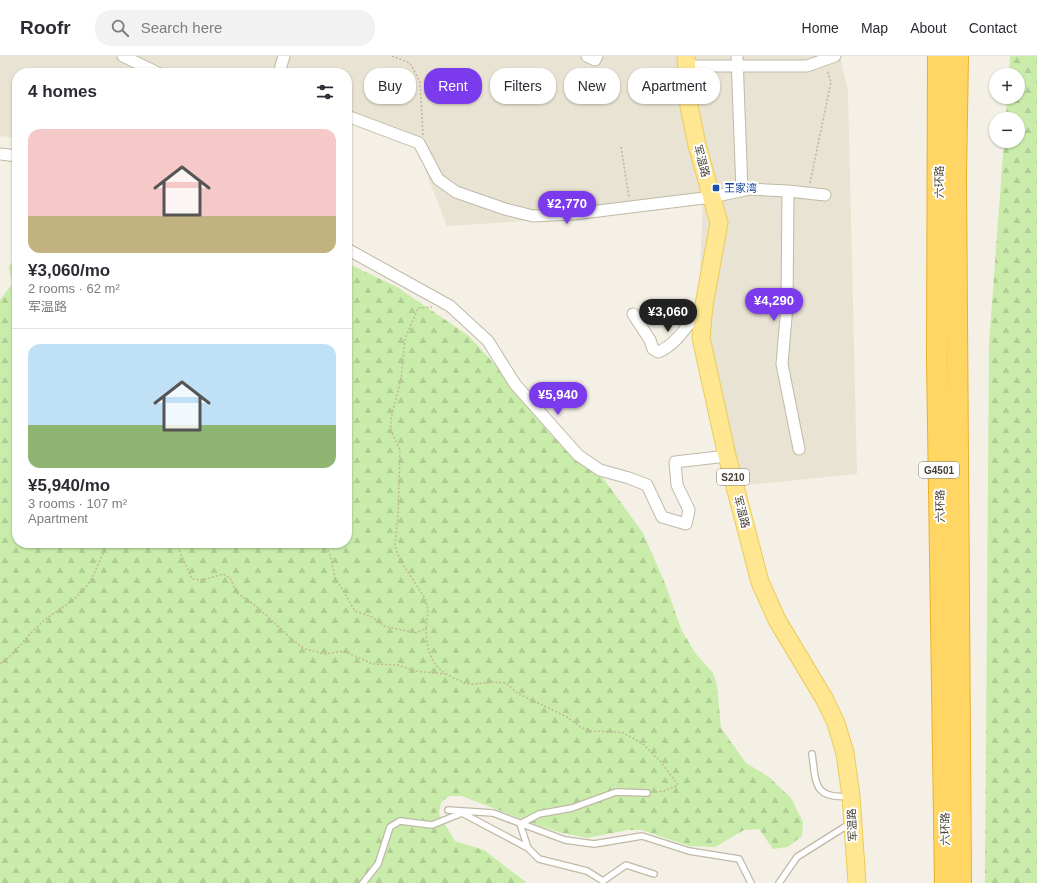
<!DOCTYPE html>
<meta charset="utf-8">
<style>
body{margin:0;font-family:Arial,"Noto Sans SC",sans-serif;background:#f2f2f3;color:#2b2b33;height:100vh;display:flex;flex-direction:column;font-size:15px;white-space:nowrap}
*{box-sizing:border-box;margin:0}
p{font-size:13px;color:#7c7c81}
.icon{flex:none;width:22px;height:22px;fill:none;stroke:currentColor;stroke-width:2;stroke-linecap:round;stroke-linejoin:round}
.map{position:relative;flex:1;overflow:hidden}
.sheet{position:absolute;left:12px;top:12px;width:340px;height:480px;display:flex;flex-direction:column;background:#fff;border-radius:16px;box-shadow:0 1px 3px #0004}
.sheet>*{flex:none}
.hud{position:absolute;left:364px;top:12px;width:380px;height:36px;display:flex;gap:8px}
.buttons{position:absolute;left:989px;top:12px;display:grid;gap:8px}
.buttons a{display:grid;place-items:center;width:36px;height:36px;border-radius:50%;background:#fff;box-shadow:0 1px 3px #0004;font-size:20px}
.price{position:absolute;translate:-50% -34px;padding:0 9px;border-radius:14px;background:#7c3aed;color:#fff;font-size:13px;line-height:26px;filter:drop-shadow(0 1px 2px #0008)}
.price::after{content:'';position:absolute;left:50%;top:24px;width:12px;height:9px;margin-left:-6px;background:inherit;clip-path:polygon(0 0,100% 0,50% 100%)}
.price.active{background:#222;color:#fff}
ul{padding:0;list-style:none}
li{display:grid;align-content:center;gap:8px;height:212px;padding:0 16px}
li+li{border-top:1px solid #e1e1e2}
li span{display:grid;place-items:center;height:124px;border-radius:12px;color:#555}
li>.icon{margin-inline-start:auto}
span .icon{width:72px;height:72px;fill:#fffc;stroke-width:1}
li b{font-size:17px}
h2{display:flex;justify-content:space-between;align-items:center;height:48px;padding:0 16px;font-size:17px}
.pill{padding:0 14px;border-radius:16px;background:#fff;box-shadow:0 1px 3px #0004;font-size:14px;line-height:36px}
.pill.active{background:#7c3aed;color:#fff}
header{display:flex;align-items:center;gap:24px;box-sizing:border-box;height:56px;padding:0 20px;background:#fff;border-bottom:1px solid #e1e1e2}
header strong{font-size:19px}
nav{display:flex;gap:22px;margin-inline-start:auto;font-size:14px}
.search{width:280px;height:36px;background:#f2f2f3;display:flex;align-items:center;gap:10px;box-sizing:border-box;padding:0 14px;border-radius:16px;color:#7c7c81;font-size:15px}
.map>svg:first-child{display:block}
</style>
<header>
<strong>Roofr</strong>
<div class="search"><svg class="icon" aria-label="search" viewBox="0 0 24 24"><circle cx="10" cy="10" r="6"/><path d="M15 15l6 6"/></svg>Search here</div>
<nav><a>Home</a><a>Map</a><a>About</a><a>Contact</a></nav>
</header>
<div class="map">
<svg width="1037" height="827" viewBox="0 0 1037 827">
<defs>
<pattern id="forest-firs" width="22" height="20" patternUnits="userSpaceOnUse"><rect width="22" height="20" fill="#c9ecaa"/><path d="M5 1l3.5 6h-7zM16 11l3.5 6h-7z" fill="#aecc93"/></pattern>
</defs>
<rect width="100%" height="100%" fill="#f4f0e5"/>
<path fill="#e8e3d2" d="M0 0H840L848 36 857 418 728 431 697 291 703 144 555 163 447 170 417 93 347 63V17H17V82L0 80Z"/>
<path fill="url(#forest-firs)" d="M1010 0H1037V827H985L989 287 1004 85H1018V63H1006L1007 41H1018V19H1009Z
M17 197V487H347V207L397 231 469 280 498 312 552 380 580 405 603 422 643 477 664 525 682 575 696 598 713 617 717 629 721 672 746 707 769 721 791 742 803 766 802 780 788 791 773 793 759 773 744 774 715 791 689 790 641 774H628L587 782 562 777 540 770 462 740H449L441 746 439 758 455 785 484 794 527 827H0V244L12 228 9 211Z"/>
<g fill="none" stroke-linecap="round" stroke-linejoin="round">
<defs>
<path id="service" d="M812 698C816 726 813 744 849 740
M448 754 493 757 565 784 594 788 642 780 689 795 739 803 751 827
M528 792 520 768 539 758 572 752 616 736 647 737
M363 827 378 808 390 771 400 765 432 769 462 757 528 792 539 803 587 815 603 825 626 809 654 818
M779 827 797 801 851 767"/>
<path id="minor" d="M123 0 158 17
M587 0 595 4 597 0
M737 0 742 135
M687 10H807L835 0
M279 17 284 0
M347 60 419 87 438 123 456 136 505 153 533 160 574 158 712 141 749 133 788 135 825 139
M0 98 17 100
M788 135 787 250 782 308 799 393
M347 193 450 250 488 285 515 328 578 399 600 414 629 422 647 429 662 461 686 468 689 454 677 429 675 406 727 400
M633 258 650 284 653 293 658 296C677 289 690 265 703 250"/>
<path id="primary" d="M686 0 689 50 697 89 719 167 704 249 701 282 727 400 760 526 777 564 825 644 836 667 845 697 851 740 857 827"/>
<path id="motorway" d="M938 0 937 304 945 827
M958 0 956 120 961 827"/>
</defs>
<use href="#service" stroke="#c0b9a7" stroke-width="8"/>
<use href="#minor" stroke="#c0b9a7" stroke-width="13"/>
<use href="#primary" stroke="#edcb59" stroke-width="19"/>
<use href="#motorway" stroke="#eab029" stroke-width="22"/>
<path stroke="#c3b697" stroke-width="1.5" stroke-dasharray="2 2" stroke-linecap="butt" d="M392 0 410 7 420 26 423 79
M621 91 629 141
M810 127 831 26 827 14
M347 239C350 251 354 267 347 279
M176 487 192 523 203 524 223 518 230 522 237 537 256 550 293 584 305 593 325 598 344 595 373 608 398 609 415 615 445 618
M324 487 330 499 335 521 355 555 372 561 384 570 416 577 426 572 428 554 425 542 400 504 395 490 398 459 400 394 391 375V362L401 323 405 283 418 252 432 251
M426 572C427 596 431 612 454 622 459 624 464 628 469 628 482 628 492 625 506 627L517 637 567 661 579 670 590 675 621 676 633 682 644 689 661 706 678 729 664 735 653 736
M0 608C16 598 25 581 39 569 55 554 75 547 88 528 97 515 100 500 109 487"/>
<use href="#service" stroke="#fff" stroke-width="5.5"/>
<use href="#minor" stroke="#fff" stroke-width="11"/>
<use href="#primary" stroke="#ffe792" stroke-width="17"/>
<use href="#motorway" stroke="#ffd664" stroke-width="20"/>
</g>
<rect fill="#1a4fb4" stroke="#fff" stroke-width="1.5" x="712" y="128" width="8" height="8" rx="2"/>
<g text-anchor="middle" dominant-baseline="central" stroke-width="4" stroke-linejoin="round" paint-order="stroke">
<g fill="#fff" stroke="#7e7a71" stroke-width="1">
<rect x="919" y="406" width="40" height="16" rx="3"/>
<rect x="717" y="413" width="32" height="16" rx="3"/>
</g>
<g font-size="10" font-weight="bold" fill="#474134">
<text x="939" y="414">G4501</text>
<text x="733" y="421">S210</text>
</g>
<g font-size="11" fill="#474134" stroke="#fff">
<text transform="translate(702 105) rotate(75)">军温路</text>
<text transform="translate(939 126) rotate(-90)">六环路</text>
<text transform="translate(940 450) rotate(-91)">六环路</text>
<text transform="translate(742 456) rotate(75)">军温路</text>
<text transform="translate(852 769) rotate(-93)">军温路</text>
<text transform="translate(945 773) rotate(-91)">六环路</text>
</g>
<g font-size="11" fill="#164399" stroke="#fff" text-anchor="start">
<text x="724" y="132">王家湾</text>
</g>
</g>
</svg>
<div class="buttons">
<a>+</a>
<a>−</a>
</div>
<b class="price" style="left:567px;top:169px">¥2,770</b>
<b class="price" style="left:774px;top:266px">¥4,290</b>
<b class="price active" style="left:668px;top:277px">¥3,060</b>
<b class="price" style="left:558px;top:360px">¥5,940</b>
<div class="hud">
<a class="pill">Buy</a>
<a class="pill active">Rent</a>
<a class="pill">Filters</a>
<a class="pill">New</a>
<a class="pill">Apartment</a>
</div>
<section class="sheet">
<h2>4 homes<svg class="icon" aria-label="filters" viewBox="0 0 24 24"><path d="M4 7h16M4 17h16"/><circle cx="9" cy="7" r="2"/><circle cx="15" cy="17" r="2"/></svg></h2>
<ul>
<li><span style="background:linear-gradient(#f6c9c9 70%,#c2b280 0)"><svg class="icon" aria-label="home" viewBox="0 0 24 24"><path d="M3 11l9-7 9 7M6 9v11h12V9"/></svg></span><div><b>¥3,060/mo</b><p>2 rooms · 62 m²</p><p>军温路</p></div></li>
<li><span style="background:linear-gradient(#bfe0f5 65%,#8fb573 0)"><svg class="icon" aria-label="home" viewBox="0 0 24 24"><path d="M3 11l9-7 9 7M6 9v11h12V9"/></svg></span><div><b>¥5,940/mo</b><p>3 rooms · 107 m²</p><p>Apartment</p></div></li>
</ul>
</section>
</div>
